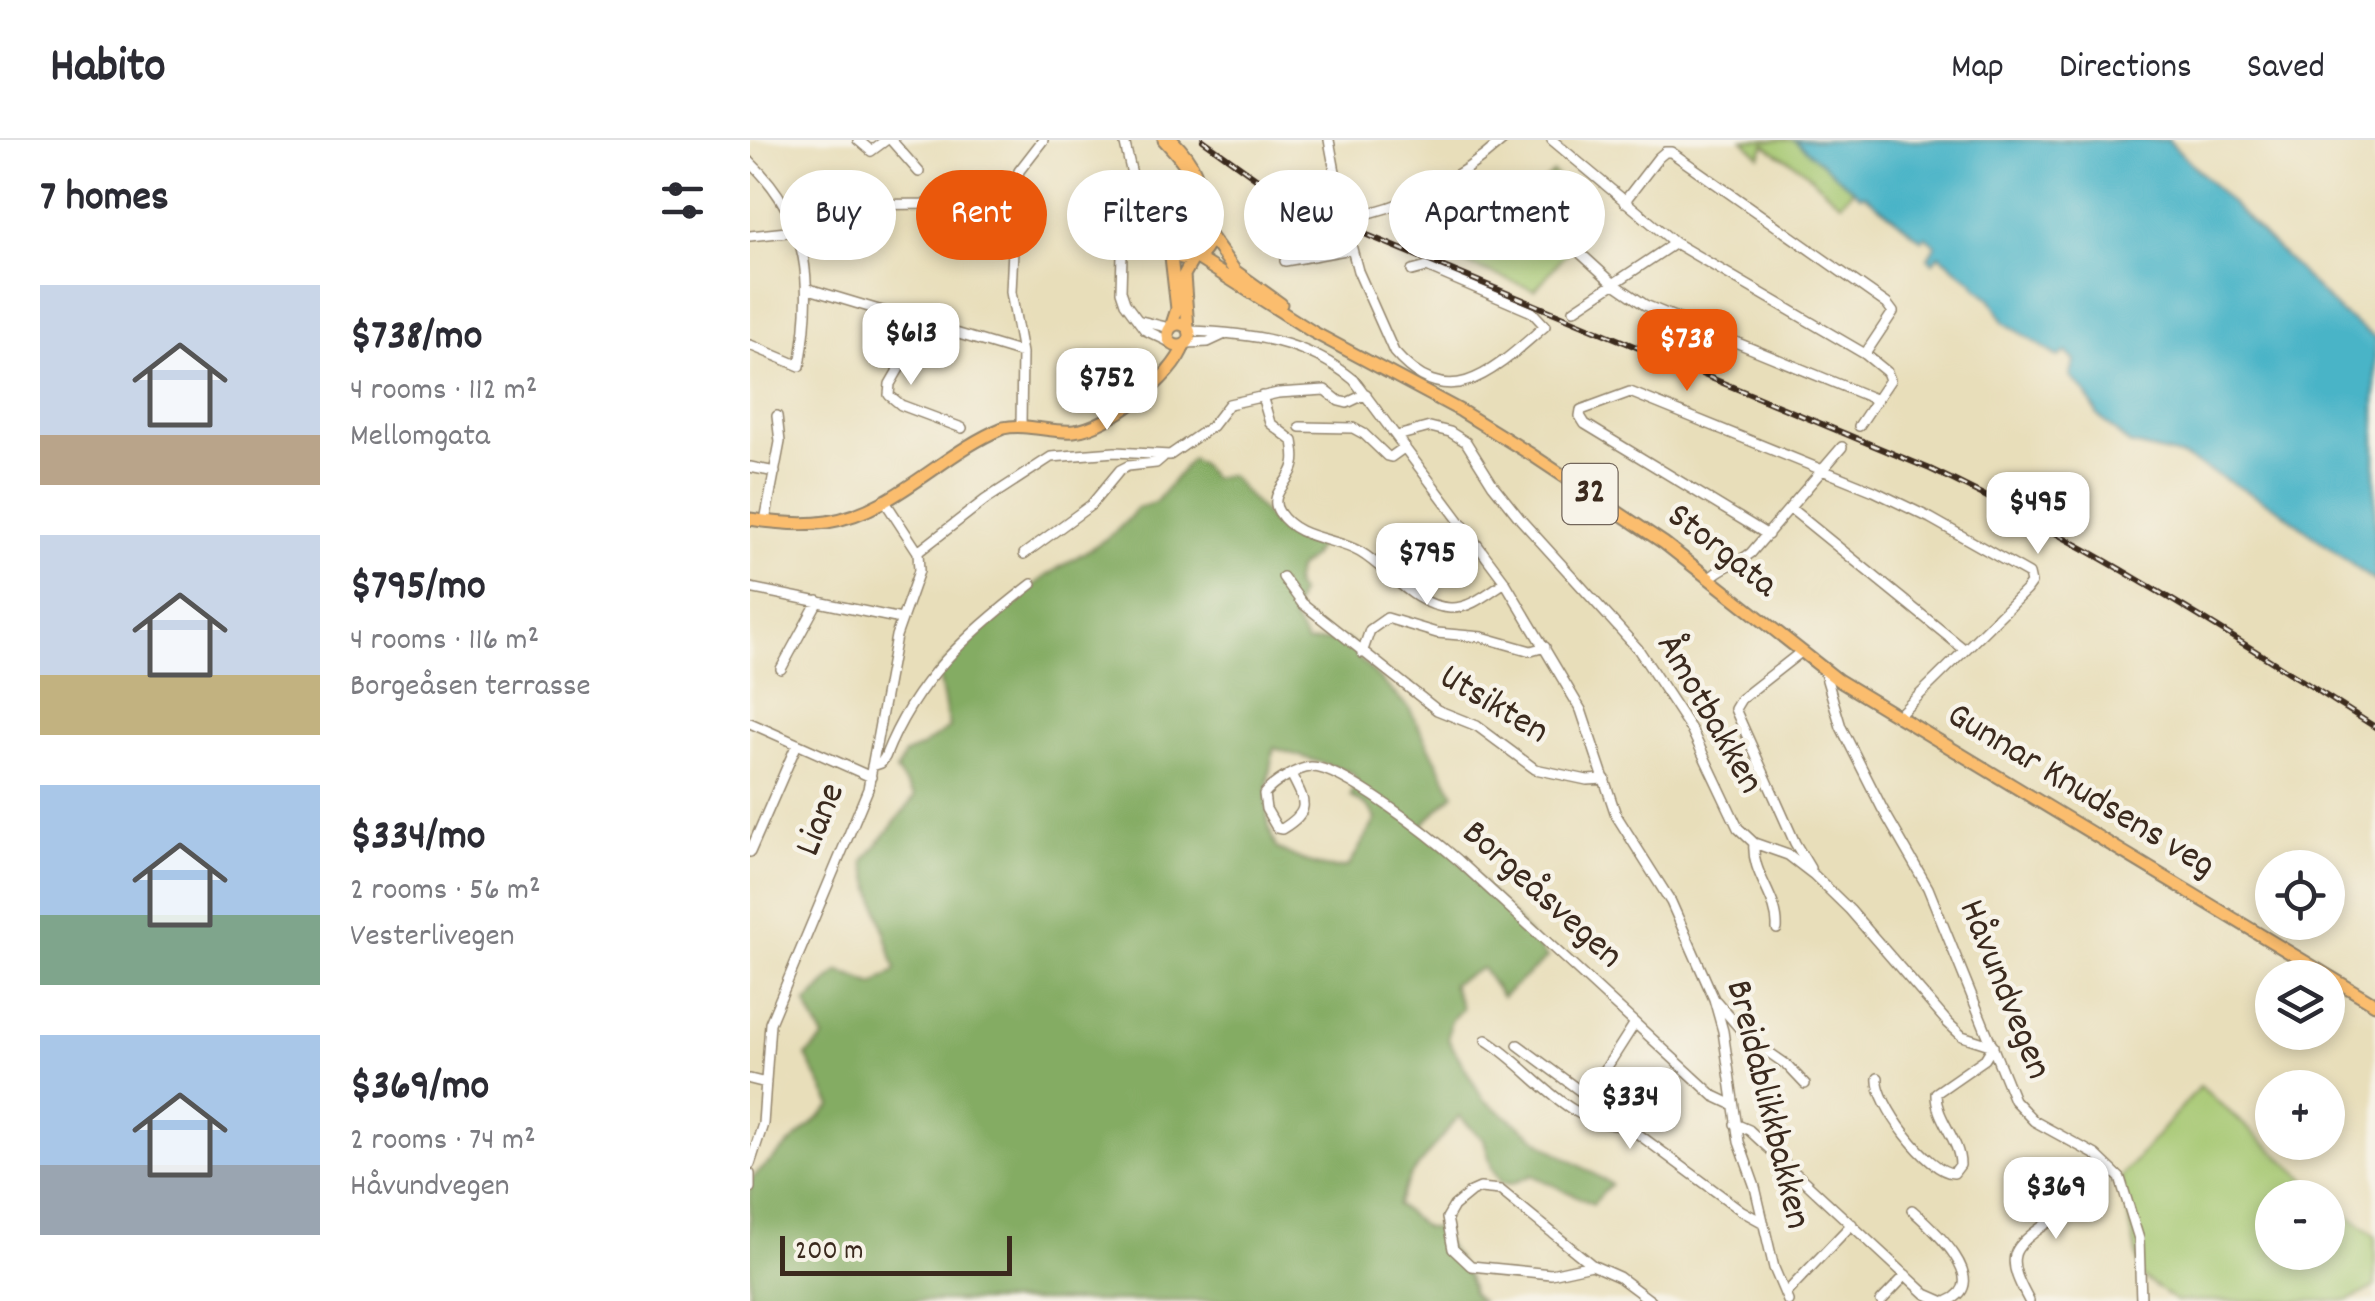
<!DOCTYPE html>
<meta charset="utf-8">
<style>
body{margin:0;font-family:Dekko,sans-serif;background:#f2f2f3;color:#2b2b33;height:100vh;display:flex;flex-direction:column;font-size:38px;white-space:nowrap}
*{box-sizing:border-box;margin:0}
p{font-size:32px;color:#7c7c81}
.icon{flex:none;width:55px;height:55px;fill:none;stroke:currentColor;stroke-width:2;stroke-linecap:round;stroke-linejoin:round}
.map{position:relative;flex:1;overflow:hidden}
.sheet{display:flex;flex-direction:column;background:#fff;width:750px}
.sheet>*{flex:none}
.top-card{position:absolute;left:30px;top:30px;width:950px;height:90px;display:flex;gap:20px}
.fabs{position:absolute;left:1505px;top:710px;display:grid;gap:20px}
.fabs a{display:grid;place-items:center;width:90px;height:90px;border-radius:50%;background:#fff;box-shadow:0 5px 15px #0003;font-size:50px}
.scale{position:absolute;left:30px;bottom:25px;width:232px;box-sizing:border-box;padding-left:10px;border:5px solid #3b2a1e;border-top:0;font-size:28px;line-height:35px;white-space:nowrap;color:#3b2a1e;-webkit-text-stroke:8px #f7f3e8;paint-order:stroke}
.price{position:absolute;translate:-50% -85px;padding:0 22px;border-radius:20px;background:#fff;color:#222;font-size:32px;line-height:65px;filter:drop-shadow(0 2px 5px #0008)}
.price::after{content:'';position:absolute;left:50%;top:60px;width:30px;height:22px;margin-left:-15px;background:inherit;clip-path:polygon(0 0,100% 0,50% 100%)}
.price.selected{background:#ea580c;color:#fff}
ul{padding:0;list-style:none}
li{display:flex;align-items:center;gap:30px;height:250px;padding:0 40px}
li span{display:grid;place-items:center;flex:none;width:280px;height:200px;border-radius:0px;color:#555}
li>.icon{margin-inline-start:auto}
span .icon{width:120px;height:120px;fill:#fffc;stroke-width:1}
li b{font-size:42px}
h2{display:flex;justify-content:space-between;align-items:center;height:120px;padding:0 40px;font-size:42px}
.pill{padding:0 35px;border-radius:45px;background:#fff;box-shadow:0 5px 15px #0003;font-size:35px;line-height:90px}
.pill.selected{background:#ea580c;color:#fff}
header{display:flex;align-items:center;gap:60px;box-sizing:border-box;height:140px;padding:0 50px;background:#fff;border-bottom:2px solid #e1e1e2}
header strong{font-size:48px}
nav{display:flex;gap:55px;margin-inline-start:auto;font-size:35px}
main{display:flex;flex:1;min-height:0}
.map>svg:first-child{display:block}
</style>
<header>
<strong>Habito</strong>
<nav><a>Map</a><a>Directions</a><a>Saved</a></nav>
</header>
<main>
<section class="sheet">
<h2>7 homes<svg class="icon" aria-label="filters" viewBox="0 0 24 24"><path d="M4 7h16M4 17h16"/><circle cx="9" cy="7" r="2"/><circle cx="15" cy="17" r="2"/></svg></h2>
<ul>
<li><span style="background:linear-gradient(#c9d6e8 75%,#b9a48a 0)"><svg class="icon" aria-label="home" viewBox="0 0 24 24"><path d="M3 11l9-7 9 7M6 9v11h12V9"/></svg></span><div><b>$738/mo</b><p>4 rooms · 112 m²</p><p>Mellomgata</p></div></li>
<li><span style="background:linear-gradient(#c9d6e8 70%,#c2b280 0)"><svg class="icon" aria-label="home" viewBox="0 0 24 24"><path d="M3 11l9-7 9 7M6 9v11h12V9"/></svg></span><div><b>$795/mo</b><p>4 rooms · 116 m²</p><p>Borgeåsen terrasse</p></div></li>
<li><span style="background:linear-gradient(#a9c7e8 65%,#7fa58c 0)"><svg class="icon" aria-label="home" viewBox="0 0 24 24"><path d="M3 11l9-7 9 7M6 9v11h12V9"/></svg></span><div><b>$334/mo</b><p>2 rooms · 56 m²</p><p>Vesterlivegen</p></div></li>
<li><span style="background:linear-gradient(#a9c7e8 65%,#9aa5b1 0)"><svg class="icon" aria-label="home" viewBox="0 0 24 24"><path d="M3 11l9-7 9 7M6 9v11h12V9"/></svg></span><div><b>$369/mo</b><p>2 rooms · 74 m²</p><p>Håvundvegen</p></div></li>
</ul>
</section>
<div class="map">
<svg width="1625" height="1161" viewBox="0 0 1625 1161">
<rect width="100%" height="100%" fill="#f7f3e8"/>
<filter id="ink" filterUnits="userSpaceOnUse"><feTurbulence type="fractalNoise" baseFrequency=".01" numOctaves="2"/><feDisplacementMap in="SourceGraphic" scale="20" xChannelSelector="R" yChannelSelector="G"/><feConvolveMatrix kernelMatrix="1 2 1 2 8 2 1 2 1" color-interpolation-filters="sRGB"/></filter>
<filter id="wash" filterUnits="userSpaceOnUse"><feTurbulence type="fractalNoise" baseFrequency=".0048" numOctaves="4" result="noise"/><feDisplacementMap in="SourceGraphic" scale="40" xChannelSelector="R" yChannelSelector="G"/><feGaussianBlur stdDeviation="2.25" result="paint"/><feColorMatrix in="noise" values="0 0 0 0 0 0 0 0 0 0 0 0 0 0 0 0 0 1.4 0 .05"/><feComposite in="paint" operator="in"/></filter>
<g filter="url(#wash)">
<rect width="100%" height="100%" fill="#e8deba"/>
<path fill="#a6c872" stroke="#707948" stroke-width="2.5" d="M993 0H1048L1106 46 1091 63C1074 53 1066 39 1051 28 1039 19 1026 15 1015 4L1010 16Z
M803 33 832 61 811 85 826 101 785 150 693 115 708 83 773 61Z
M1450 946 1576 1057 1522 1058V1112H1578V1059L1625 1096V1147L1597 1161H1426L1391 1136 1370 1038Z"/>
<path fill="#84ac64" stroke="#606b41" stroke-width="2.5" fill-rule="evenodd" d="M441 319 450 324 462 338 479 335 530 391 571 402 562 417 547 429 544 447 549 453 542 477 557 503 595 499 607 508 608 518 659 568 704 654 672 685C717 726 760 769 797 818L752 857 732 828 702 844 712 868 700 882 698 899 733 959 801 1009 861 1044 843 1064 782 1035 761 1044 751 1043 742 1028 734 1000 709 976 660 1036 647 1065 675 1088H690C698 1116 719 1125 722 1153L731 1161H0V1040L82 966 56 916 74 899 56 864 89 831 124 845 146 830 114 721 165 657 146 631 155 614 170 608 199 588 188 531C221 498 256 466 294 438 326 414 364 402 387 368L405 363ZM524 608 601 632 606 639 601 656 620 669 626 679 599 726C574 734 549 718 526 708 511 675 517 642 524 608Z"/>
<path fill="#4ab4c7" stroke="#426f72" stroke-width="2.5" d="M1044 0H1418L1591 173 1625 198V442L1527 368 1434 317 1379 304 1348 276 1336 253 1320 236 1325 221 1316 212 1308 217 1254 182 1241 159 1224 145 1225 143 1189 115 1183 122 1178 118 1186 105 1175 96 1172 100 1114 54 1111 56Z"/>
</g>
<g filter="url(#ink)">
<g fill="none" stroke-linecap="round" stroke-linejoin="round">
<defs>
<path id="minor" d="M108 0 121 11 136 0
M141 0 169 32
M374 0 388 60 418 101
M579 0 594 79 608 131 644 212C700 277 745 229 795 186L782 172 677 127 662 131
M802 0 925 103 1115 214 1137 232 1140 240 1109 286
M0 22C62 81 63 148 50 226L0 205
M390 53 409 73 431 81
M874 62 908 18 915 12H921L1137 164 1143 172 1115 214
M357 63 372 114 371 151 375 163 395 190 420 202
M594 79C656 67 706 42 753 0
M0 96 46 91 85 65 186 64 266 46
M829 112 863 143 895 165 1127 260
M535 121 601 109
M59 149 272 213
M824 170 925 103
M391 181 420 188
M174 185 140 244 139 255 151 265 212 288
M439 191C500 193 556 200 604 240L755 442 831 570 866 675 921 762 964 859 973 891 989 1002 1005 1047 1024 1128 1038 1161
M437 203 458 202 473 195
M512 256 520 283 543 301C544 308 546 317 544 324 542 341 517 354 529 372 547 400 584 397 610 412 639 429 663 466 700 468 720 469 738 453 755 442
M271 285 272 213 261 152 266 46 269 31 293 0
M550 287 603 288 614 294 637 316 641 317 655 307
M647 296 680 287 700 292 716 302 743 345 771 380 888 509 942 591 988 688 1004 703 1038 715 1064 735 1100 770 1198 883 1212 896 1243 906 1235 919 1186 953C1185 979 1210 999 1210 1025L1204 1033C1179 1034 1125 961 1128 938
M0 327 25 332
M1040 368 1215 510
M15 381 30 302 27 276
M1018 395 835 284 830 276 831 270 880 252 1124 351 1180 378 1279 434 1281 443 1276 450 1147 577
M168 412 235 360 301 317 365 312 420 315 462 286 479 264 528 253 575 250 589 261 597 263 616 254
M274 414 341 365 370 330 378 326 406 323 413 317
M533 437 552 463 687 570 727 586 785 629 837 640 855 639
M959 439C971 426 987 424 1001 413L1092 307
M0 448 151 479
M1051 512 991 559 985 569 1045 703 1060 728
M612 513 620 490 637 478 687 493 732 497 781 511 795 507
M31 529 68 461
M1074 530 1091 587 1132 668 1178 748 1264 960 1284 981 1346 1015 1370 1038 1389 1099 1391 1161
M0 583 121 637
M122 626 131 623 135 617C165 540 217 494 282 444
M542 636C556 663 561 671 532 689L527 688 516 669 514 654C523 643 547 628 561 627 592 626 684 699 708 720L964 956 981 964
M1004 703C1001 735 1029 757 1027 789
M0 712 47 604
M966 861 998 898 1037 925 1055 944
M736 900C783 929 814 984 875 986
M768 905 992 1071 1012 1082
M0 939 16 943
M837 958 885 883
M985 984 999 990 1176 1154 1192 1161
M0 1024 13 984 20 883 118 649 146 496 169 431 168 412 134 360
M0 1034V1048
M1162 1070C1180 1086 1244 1142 1198 1161
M842 1125 801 1134 721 1126 703 1109 697 1078 704 1066 721 1052 730 1048 750 1050 842 1125 869 1137 901 1161
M1035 1154 1102 1084
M1131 1161 1156 1135
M1279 1161C1273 1149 1261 1130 1265 1115 1270 1094 1329 1065 1348 1053"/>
<path id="major" d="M414 0C439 27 454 44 432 80
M422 0C454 32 448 47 456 88
M418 99a20 20 0 1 1 40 0a20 20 0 1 1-40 0Z
M457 92 485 131 531 164
M420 108 427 169 421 187
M447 118 563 192 711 271 782 315 914 403 1088 540 1625 864
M418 195a11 11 0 1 1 22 0a11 11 0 1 1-22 0Z
M438 188 434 135 443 119
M0 379C25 383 51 386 77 382 144 372 192 313 253 288 277 283 300 293 324 291 358 288 424 237 434 205"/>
</defs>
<use href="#minor" stroke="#92846c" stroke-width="12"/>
<use href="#major" stroke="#92846c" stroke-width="15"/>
<use href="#minor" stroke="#fff" stroke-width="9"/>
<use href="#major" stroke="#fbbd6e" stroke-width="11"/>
<defs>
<path id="rail" d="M453 0 510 41 581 80 1180 329C1337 403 1480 494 1625 587"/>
</defs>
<use href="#rail" stroke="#3b2a1e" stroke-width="6"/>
<use href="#rail" stroke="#f7f3e8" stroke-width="2.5" stroke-dasharray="8" stroke-linecap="butt"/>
</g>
</g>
<g text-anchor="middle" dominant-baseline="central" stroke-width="9" stroke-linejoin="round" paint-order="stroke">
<rect fill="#f7f3e8" stroke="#73665b" stroke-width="2.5" x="812.5" y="324" width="55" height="60" rx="8"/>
<g font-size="35" font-weight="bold" fill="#3b2a1e">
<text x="840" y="354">32</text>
</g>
<g font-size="38" fill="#3b2a1e" stroke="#f7f3e8">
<text transform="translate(971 412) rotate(38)">Storgata</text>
<text transform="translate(743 566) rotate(31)">Utsikten</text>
<text transform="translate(958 575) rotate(60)">Åmotbakken</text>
<text transform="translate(1330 652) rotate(31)">Gunnar Knudsens veg</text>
<text transform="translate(72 680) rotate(-68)">Liane</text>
<text transform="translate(791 756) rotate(42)">Borgeåsvegen</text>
<text transform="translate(1253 850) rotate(68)">Håvundvegen</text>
<text transform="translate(1016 965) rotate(76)">Breidablikkbakken</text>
</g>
</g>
</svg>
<div class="fabs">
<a><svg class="icon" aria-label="locate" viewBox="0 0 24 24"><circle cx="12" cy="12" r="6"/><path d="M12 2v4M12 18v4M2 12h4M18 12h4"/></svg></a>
<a><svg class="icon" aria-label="layers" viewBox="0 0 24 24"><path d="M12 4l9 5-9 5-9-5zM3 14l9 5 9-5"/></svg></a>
<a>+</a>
<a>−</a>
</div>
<div class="scale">200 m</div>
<b class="price" style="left:161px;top:248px">$613</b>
<b class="price selected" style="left:937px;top:254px">$738</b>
<b class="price" style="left:357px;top:293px">$752</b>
<b class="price" style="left:1288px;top:417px">$495</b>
<b class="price" style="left:677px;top:468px">$795</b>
<b class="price" style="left:880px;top:1012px">$334</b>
<b class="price" style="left:1306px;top:1102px">$369</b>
<div class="top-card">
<a class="pill">Buy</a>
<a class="pill selected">Rent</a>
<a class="pill">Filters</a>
<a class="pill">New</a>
<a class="pill">Apartment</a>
</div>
</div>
</main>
